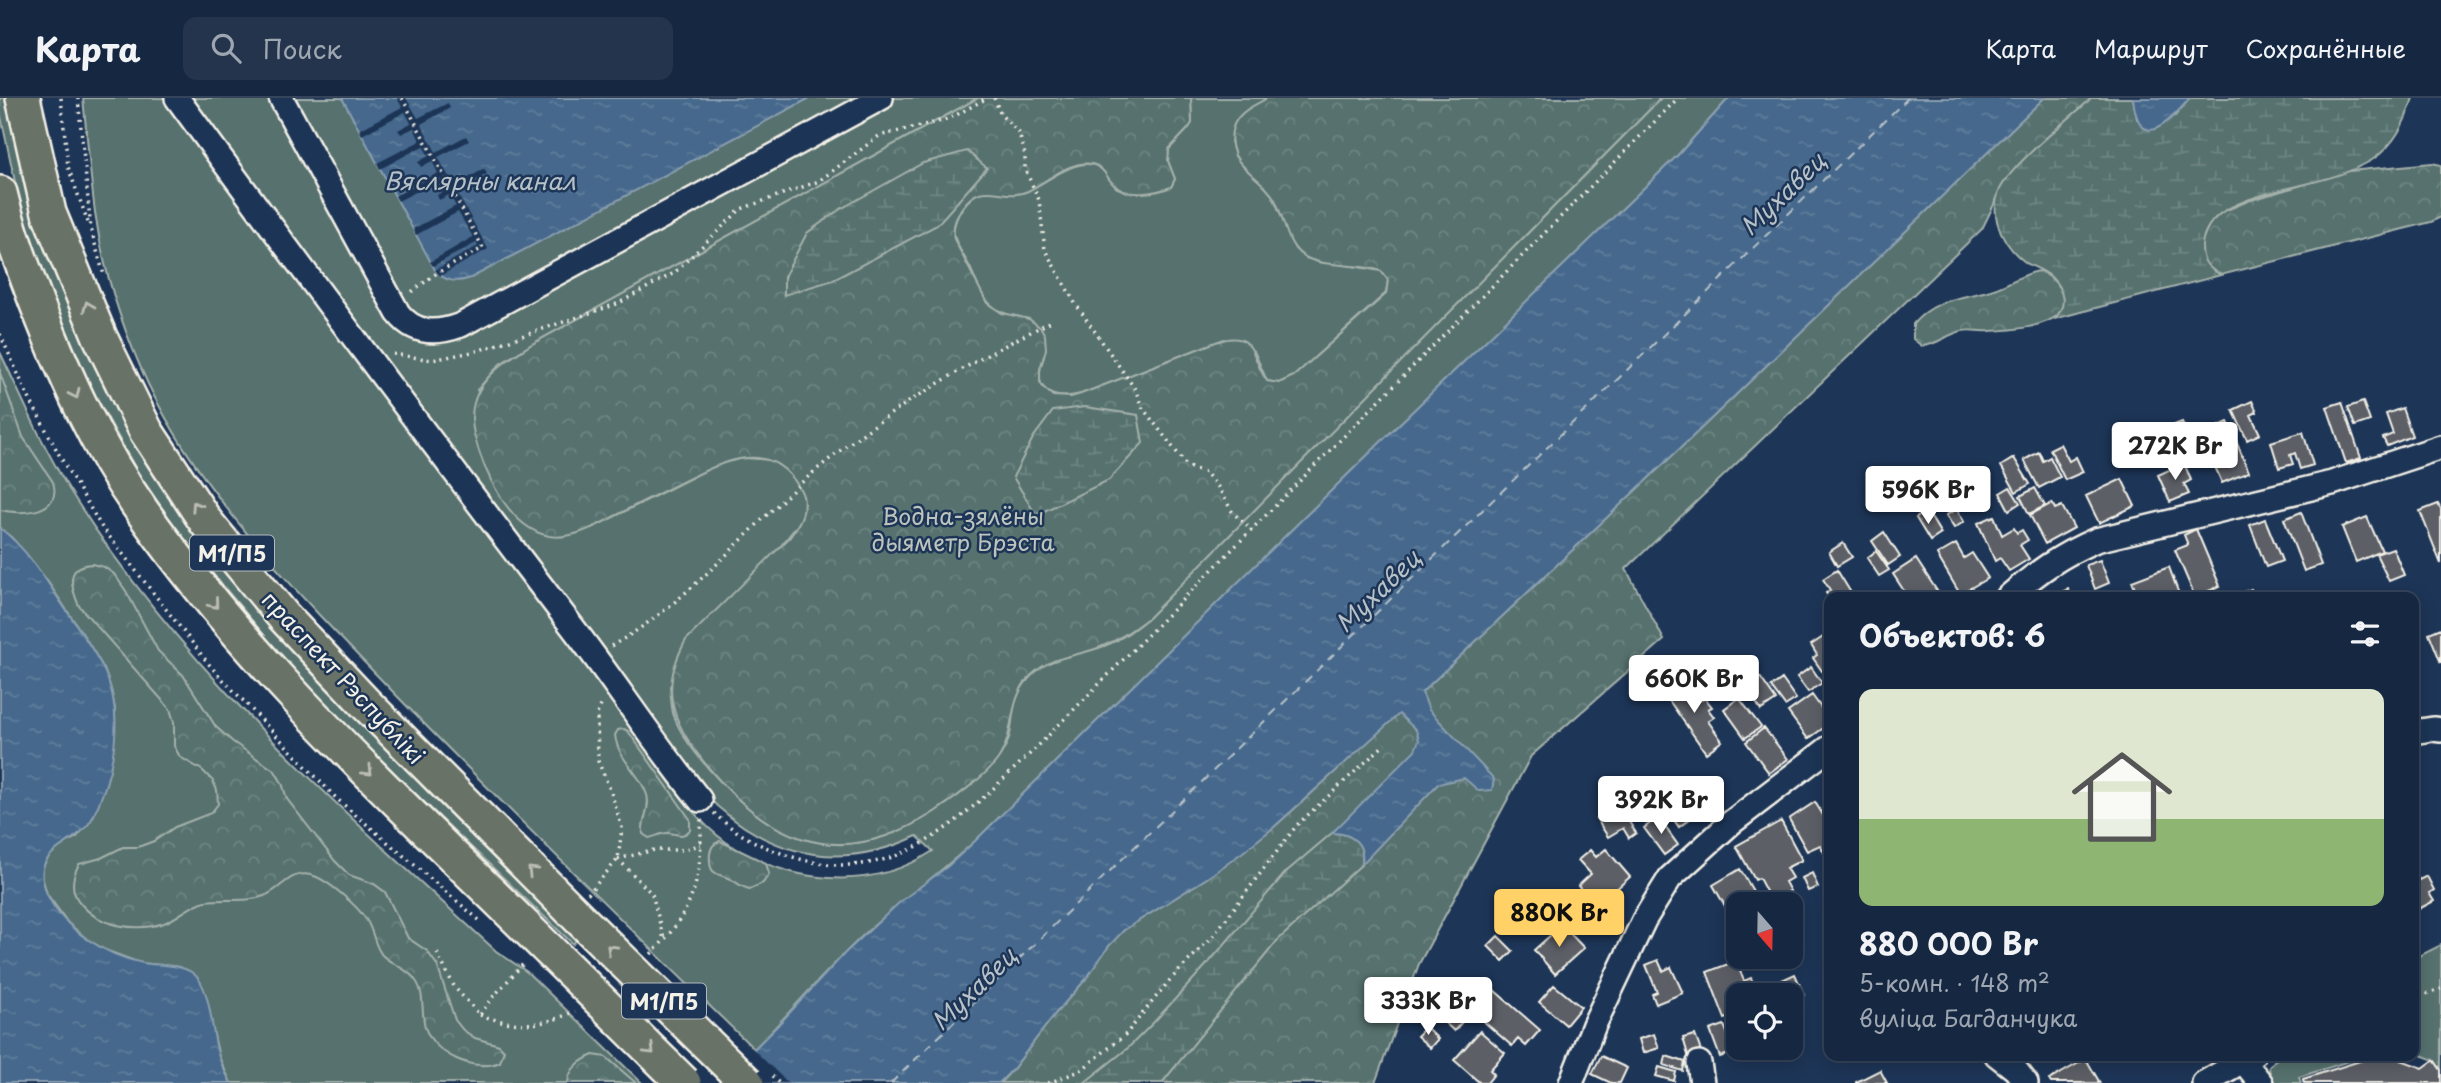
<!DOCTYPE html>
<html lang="ru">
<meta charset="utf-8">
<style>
body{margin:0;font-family:"Playpen Sans",sans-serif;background:#23344c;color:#f1f3f6;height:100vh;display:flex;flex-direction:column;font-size:26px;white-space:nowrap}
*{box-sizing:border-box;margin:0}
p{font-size:23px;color:#9ea6b1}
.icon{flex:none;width:38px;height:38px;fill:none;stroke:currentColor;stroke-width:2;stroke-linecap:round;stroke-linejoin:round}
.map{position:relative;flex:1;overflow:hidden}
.drawer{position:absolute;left:1824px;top:494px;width:595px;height:469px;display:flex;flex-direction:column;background:#162841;border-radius:14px;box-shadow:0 4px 18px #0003,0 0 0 2px #35445a}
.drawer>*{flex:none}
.needle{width:46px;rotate:160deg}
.tools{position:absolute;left:1726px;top:794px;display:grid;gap:14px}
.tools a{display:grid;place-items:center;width:77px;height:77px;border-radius:14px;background:#162841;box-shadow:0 4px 18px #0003,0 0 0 2px #35445a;font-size:35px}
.price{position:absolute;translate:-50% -60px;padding:0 16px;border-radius:7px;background:#fff;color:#222;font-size:23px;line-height:46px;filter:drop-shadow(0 2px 4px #0008)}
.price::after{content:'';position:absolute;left:50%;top:42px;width:21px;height:16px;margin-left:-10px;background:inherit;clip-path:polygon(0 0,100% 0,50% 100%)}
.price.current{background:#ffd166;color:#111}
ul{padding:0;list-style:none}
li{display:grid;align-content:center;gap:14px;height:371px;padding:0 35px}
li span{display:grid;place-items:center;height:217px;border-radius:14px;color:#555}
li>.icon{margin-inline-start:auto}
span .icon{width:126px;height:126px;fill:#fffc;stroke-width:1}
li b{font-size:30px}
h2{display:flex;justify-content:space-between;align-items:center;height:84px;padding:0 35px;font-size:30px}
header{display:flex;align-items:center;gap:42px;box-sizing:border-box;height:98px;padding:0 35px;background:#162841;border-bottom:2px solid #35445a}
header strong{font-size:33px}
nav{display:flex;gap:38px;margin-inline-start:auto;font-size:24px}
.search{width:490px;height:63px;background:#23344c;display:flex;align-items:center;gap:18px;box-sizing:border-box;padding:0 24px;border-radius:14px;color:#9ea6b1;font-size:26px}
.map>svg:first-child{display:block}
</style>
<header>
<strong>Карта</strong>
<div class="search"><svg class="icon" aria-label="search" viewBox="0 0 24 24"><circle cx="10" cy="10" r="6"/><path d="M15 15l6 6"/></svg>Поиск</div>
<nav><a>Карта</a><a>Маршрут</a><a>Сохранённые</a></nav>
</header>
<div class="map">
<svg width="2441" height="985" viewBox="0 0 2441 985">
<defs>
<pattern id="forest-crowns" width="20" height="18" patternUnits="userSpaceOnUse" patternTransform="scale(1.75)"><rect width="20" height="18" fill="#56716e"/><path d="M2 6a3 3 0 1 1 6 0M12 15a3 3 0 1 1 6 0" fill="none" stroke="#6f8683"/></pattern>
<pattern id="wetland-marsh" width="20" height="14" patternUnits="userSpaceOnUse" patternTransform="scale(1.75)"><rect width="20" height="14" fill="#56716e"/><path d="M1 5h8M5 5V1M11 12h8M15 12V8" fill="none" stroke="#6f8683"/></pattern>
<pattern id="water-ripples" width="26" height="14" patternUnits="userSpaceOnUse" patternTransform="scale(1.75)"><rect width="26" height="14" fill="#45688c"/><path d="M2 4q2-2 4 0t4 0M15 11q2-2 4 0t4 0" fill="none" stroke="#607e9c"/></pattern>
</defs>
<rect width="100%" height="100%" fill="#1d3557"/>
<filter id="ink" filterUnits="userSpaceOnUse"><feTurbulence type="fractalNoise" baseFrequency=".0143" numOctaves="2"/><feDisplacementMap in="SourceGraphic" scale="14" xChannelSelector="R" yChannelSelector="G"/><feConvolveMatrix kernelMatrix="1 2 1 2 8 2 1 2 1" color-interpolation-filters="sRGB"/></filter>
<g filter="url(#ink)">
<path fill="#56716e" stroke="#a5b1ab" stroke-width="2" d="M0 0H7L101 278 148 369 193 432 307 567 374 638 580 837 573 846 366 649 296 575 182 439 138 375 89 286 48 192 18 98 0 14Z
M83 0H165C245 109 324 219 405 327 464 406 526 483 584 562 609 594 631 628 654 661 675 691 696 723 726 744 788 786 869 795 933 753L917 738C844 772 778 762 717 708 707 698 698 685 689 675L189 0H978L532 246 500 266 477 292 592 430 720 365 745 360 772 362 791 376 804 397 803 420 670 588C671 597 671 606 673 615 682 647 730 696 756 716 829 770 899 745 963 692 978 679 994 668 1004 651 1013 638 1011 620 1015 605 1019 590 1031 577 1043 568 1059 556 1080 555 1098 550 1117 545 1133 532 1148 520L1661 0H1729L1678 57 1389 336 974 744C941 774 904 801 870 831 829 868 793 912 754 951 635 835 515 719 399 600 308 506 205 404 148 286 123 232 103 173 95 114 90 76 87 38 83 0Z
M1191 0H1267L1243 15 1231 43 1235 58 1244 69 1262 85 1273 98 1295 151 1306 160 1381 173 1388 182 1386 195 1294 278 1279 285 1267 283 1254 253 1224 241 1081 296C1050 304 1031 292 1044 259L1021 219C993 216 982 201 973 176 962 148 942 140 963 109 969 101 975 95 984 93 996 90 1009 98 1022 95 1042 89 1079 54 1100 70 1107 75 1111 84 1117 90L1171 89 1175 81 1168 63 1169 51 1188 31 1192 25Z
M0 254C22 300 42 347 69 391 181 571 341 711 496 853L527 874 642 985H231L219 959 203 889 179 869 140 865 105 852 87 841 68 825 47 796 43 782 42 771 48 758 56 750 77 739 93 719 106 685 110 671 115 611 111 592 104 571 86 541 46 481 12 440 0 430Z
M2441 847V972L2434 962 2413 954V861Z
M2284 957H2368L2299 979 2301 985H2275L2270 977 2269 969 2275 962Z"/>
<path fill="url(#forest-crowns)" stroke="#a5b1ab" stroke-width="2" d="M978 0H1191L1192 25 1188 31 1169 51 1168 63 1175 81 1171 89C1156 95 1127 100 1114 87 1107 80 1103 68 1092 66 1069 62 1047 84 1028 93 1002 105 983 78 961 111 955 122 952 129 954 141L987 205 1002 215 1029 221 1041 230 1045 237 1046 251 1040 271V284L1043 289 1053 298 1071 299 1081 296 1216 244C1257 230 1250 260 1267 283L1279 285 1294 278 1386 196 1388 182 1381 173C1358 165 1328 170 1307 160 1285 150 1285 119 1274 100 1267 88 1255 80 1245 70 1228 55 1226 28 1244 14 1251 8 1260 5 1267 0H1661L1148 520C1134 531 1120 541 1103 548 1076 560 1049 556 1027 582 1008 605 1015 637 998 661 987 677 950 704 933 715 834 777 762 741 697 655 668 616 662 585 686 542L790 439C800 425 810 408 800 391 770 338 722 364 680 385 660 395 639 405 619 416 597 427 574 442 549 438 508 430 483 372 474 336 463 290 499 267 532 246Z
M2044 0H2092L2023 63 2006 82 1982 131 1626 471 1664 542 1531 658 1419 866 1375 985H1000L1013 971 1055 916 1086 881 1108 848 1124 832 1210 778 1274 729 1302 704 1421 595 1689 342Z
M2432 65 2441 67V119L2431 124 2221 177 2208 170 2202 159V142L2209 126 2222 114 2248 103 2349 73Z
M2040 173C2057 181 2067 196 2062 214 2045 230 2012 232 1989 233 1980 234 1971 231 1962 233 1947 236 1938 247 1922 248L1913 241V226C1936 199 1963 201 1994 191 2010 186 2023 175 2040 173Z
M0 275 23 339 53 384C63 416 20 417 0 412Z
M92 466 104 469 114 476 126 493 158 553 183 577 216 629 233 644 275 673 282 685 287 701 335 763 349 777 374 786 385 794 408 840 427 853 437 867 455 922 463 932 475 940 499 947 504 952 500 964C475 975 433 956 425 929 421 915 425 895 416 883 409 871 392 867 382 857 374 848 374 834 367 823 359 809 327 781 311 777 290 772 282 791 264 798 246 805 226 800 206 803 189 807 180 819 164 825 137 834 100 829 81 806 70 794 72 779 79 766L101 760 123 749H138L154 743 175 729 211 715 218 706 217 692 213 683 202 672 180 659 174 648V624L170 611 79 508C71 489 64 468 92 466Z
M624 631 628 633 690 721V732C681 741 678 735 667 735 661 735 655 739 649 740L643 736C641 722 651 711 647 697 640 674 618 663 615 637L618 632Z
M720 743 766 765 769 776 763 785 750 791C743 790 740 787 734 783 719 774 708 780 710 756 711 748 714 746 720 743Z
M593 957 606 959 636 985H568C569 970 580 963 593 957Z"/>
<path fill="url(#wetland-marsh)" stroke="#a5b1ab" stroke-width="2" d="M2092 0H2133L2137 21 2175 18 2190 0H2413C2405 25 2395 47 2372 62 2327 89 2269 87 2224 113 2212 120 2202 135 2202 149 2202 164 2208 170 2221 177L2054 221C2068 208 2064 192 2051 179 2045 173 2036 170 2028 166 2007 152 1989 123 1998 96 2007 69 2069 21 2092 0Z
M967 53 987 70 937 127 833 182 784 197V179L807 135 839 112 923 65Z
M1085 309 1138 317 1143 345 1109 382 1036 417 1013 379 1033 340 1053 313Z
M1332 735C1352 735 1365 745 1362 766L1277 843 1162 985H1084L1128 950 1154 924 1211 862 1286 774Z"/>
<path fill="url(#water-ripples)" stroke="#8b9fb1" stroke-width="2" d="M342 0H810L471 180C456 185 445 184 435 172Z
M1729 0H2044L1689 342 1422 594 1429 612 1494 681 1492 692 1479 693 1464 680 1438 686 1362 766C1365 745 1352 735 1332 735L1415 652 1419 642 1416 632 1399 616 1274 729 1243 754 1210 778 1124 832 1109 848 1086 881 1055 916 1013 971 999 985H720L780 925 845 855 901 803 948 768 974 744 1389 336 1678 57Z
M2133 0H2190C2168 26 2139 56 2133 0Z
M0 430C25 449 43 477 60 503 75 525 91 547 103 570 126 616 114 675 93 719 77 751 27 749 47 796 63 831 106 858 143 865 160 868 186 865 198 880 211 897 212 935 218 956 221 966 226 976 231 985H0Z"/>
<path fill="#1d3557" d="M397 0H406L418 20 448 5 450 10 421 26 436 54 466 38 469 43 438 59 454 88 484 71 487 76 456 93 488 151 440 178 435 172 478 148 476 145 433 168 430 164 473 139 458 114 416 137 413 131 456 108 449 97 439 102 437 97 446 92 441 81 398 103 395 98 438 75 432 63 421 69 418 64 429 58 423 48 380 71 377 65 420 43 414 30 401 36 398 32 411 25 405 14 362 37 359 32 402 9Z
M751 949 788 985H717Z"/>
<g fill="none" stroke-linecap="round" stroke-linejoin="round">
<path stroke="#b7c1c8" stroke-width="2" stroke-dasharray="9 7" stroke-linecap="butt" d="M891 985 1908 0"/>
</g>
<path fill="#5b5f66" stroke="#f4f1e8" stroke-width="2" d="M2252 303 2257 314 2251 317 2260 336 2247 342 2233 312Z
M2342 304 2361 360 2346 365 2327 309Z
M2363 304 2370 323 2355 328 2348 309Z
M2402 310 2412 338 2387 348 2383 340 2393 336 2386 316Z
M2182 324 2190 343 2177 348 2169 329Z
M2228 324 2249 374 2222 385 2201 336Z
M2303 334 2313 367 2300 371 2295 355 2290 357 2293 366 2279 370 2271 344Z
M2060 346 2069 363 2076 359 2083 374 2065 382 2050 351Z
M2039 354 2043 363 2050 359 2060 379 2039 390 2024 362Z
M2014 360 2030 386 2016 394 2001 368Z
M2184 365 2191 382 2184 386 2189 396 2170 404 2158 377Z
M2122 381 2135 408 2099 425 2086 398Z
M2010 389 2020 405 2009 412 2000 395Z
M2035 390 2045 408 2029 416 2020 398Z
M2052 405 2055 411 2062 408 2074 430 2045 446 2030 417Z
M2438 406 2441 412V466L2420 413Z
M1957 411 1964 424 1954 430 1946 417Z
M1927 413 1941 436 1930 443 1916 420Z
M2301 414 2321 467 2304 473 2284 421Z
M1994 418 2002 437 2014 430 2017 435 2022 432 2028 442 2020 447 2029 461 2009 473 2000 460 1995 463 1978 425Z
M2367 419 2382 453 2356 464 2342 429Z
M2265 421 2282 463 2266 469 2250 427Z
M2196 431 2220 488 2195 499 2175 452 2188 447 2184 437Z
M1884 434 1900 459 1888 467 1872 443Z
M1843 445 1852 459 1837 468 1829 454Z
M1956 446 1964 460 1972 455 1988 480 1960 496 1937 457Z
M2393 450 2404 477 2389 483 2376 456Z
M1876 453 1889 472 1879 478 1867 460Z
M1916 461 1941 499H1908L1893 476Z
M2100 462 2109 485 2095 491 2086 467Z
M2169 469 2180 499H2138L2132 483Z
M1837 472 1853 498 1851 499H1829L1826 495 1830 492 1823 481Z
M2068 491 2072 499H2050Z
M2251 491 2254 499H2232Z
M2441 530V565L2429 535Z
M1829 535V571L1827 569 1822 573 1813 560 1817 557 1811 547Z
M1811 569 1822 585 1808 594 1797 579Z
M1760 579 1776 602 1761 612 1746 589Z
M1679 581 1691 598 1696 594 1702 602 1705 600 1712 609 1708 611 1714 619 1708 623 1722 643 1706 655 1663 594Z
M1782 581 1796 601 1785 608 1771 589Z
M1812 597 1829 621V626L1808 641 1788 614Z
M1739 600 1761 629 1745 640 1724 611Z
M1764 630 1788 661 1769 675 1746 644Z
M1668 697 1675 707 1683 701 1695 717 1679 729 1660 703Z
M1815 704 1829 727 1827 760 1820 747 1807 753 1789 721Z
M1618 706 1636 735 1629 740 1623 730 1608 739 1596 720Z
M1658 719 1678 747 1664 757 1644 730Z
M1781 723 1802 762 1786 770 1792 780 1785 784 1790 793 1771 803 1759 780 1755 782 1736 748Z
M1606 751 1630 779 1596 809 1578 788 1591 776 1578 762 1590 752 1596 759Z
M1740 771 1760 805 1738 807V848L1728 831 1736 827 1713 787Z
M2413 772 2419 782 2427 778 2434 792 2429 795 2434 803 2413 814Z
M1812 775 1818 789 1808 793 1802 780Z
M1562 827 1584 850 1555 876 1534 852Z
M1498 838 1513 853 1503 863 1488 848Z
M1658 862 1663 873 1671 869 1683 895 1656 906 1652 896 1657 894 1646 867Z
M1736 863 1744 883 1751 880 1757 894 1750 898H1738V909L1732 911 1735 917 1725 921 1707 874Z
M1795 876 1804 897 1792 902 1782 882Z
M1554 887 1581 909 1566 927 1539 904Z
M1456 890 1476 908 1454 933 1434 915Z
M1494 892 1540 932 1526 948 1518 941 1512 948 1474 915Z
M1724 927 1730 942 1738 939V950L1743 951 1720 959 1710 932Z
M1794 927 1799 940 1790 944V928Z
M1426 929 1438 941 1430 950 1417 938Z
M1480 933 1505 955 1490 972 1494 976 1487 985H1480L1454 962Z
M1654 936 1659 950 1643 955 1639 941Z
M1695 937 1701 953 1688 957 1683 940Z
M1775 950 1777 955 1757 963 1752 951Z
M2379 957H2400L2401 962 2423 970 2434 962 2441 972V985H2304L2303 981Z
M1601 958 1627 970 1620 985H1611L1592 976Z
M1666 958 1685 964 1683 973 1664 967Z
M2086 961 2100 985H2051L2049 982Z
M1659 969 1676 974 1674 983 1656 978Z
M1880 972 1887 985H1856V984Z"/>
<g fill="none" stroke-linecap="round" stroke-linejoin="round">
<defs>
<path id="minor" d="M177 0C306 177 438 353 571 527 615 584 654 645 700 702
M281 0 398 215C415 237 437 236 461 227L881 0
M2008 499C2039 473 2059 458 2096 442L2332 385 2441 349
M2413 634 2433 631 2441 632
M1997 957 2015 971 2026 985
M2243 963 2261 985
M1699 965 1702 985
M1571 985 1594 927 1644 822 1670 780 1732 724 1829 650
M2204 985 2253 957"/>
<path id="highway" d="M23 0 49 115 100 239 146 333 206 424 284 519 367 607 580 821
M0 95C9 133 23 169 37 206 65 278 97 350 142 413 258 577 408 712 549 852"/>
</defs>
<use href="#minor" stroke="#f4f1e8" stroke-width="28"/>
<use href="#highway" stroke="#f4f1e8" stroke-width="38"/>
<path stroke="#f4f1e8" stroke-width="3.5" stroke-dasharray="2 5" stroke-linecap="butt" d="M61 0 68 69 89 127
M78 0 91 132 104 177
M402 0 483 150 437 175 410 195
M994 0 1001 17 1019 35 1025 57V71L1039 102 1045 152 1075 205 1135 291 1142 309 1188 369 1205 374 1218 389 1233 415 1252 432
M0 236 27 296 62 362 101 428 212 570 337 701 479 822
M393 256 432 262 477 253 617 206 674 175 741 111 819 83 879 38 949 21 987 0
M611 548C693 503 750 426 821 368 891 310 969 265 1050 224
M714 715C737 737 763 750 793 759 900 792 963 718 1034 652L1678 0
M618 761 652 796 664 841
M618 761 654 752H680L701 747
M588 796 618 761 622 730 611 694 598 663 597 616 603 603
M437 855 455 890 480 917 492 900 524 865
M651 856C695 812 702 781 701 721
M2413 900 2441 891
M480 917C516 929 540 930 575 913
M1048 985 1080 973 1126 936 1169 883 1213 838 1297 727 1385 646"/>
<use href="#minor" stroke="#1d3557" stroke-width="23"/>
<use href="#highway" stroke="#697266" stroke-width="33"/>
<defs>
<path id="highway-bridge" d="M580 821 747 985
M549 852 684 985"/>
</defs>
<use href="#highway-bridge" stroke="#f4f1e8" stroke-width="38" stroke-linecap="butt"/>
<path stroke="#f4f1e8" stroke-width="3.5" stroke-dasharray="2 5" stroke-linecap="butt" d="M772 978 779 985"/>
<use href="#highway-bridge" stroke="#697266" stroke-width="33"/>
</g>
<defs><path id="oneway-chevron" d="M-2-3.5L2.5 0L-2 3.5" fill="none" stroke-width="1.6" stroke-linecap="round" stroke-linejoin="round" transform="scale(1.75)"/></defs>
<g stroke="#bcbeb4">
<use href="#oneway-chevron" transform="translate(88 208) rotate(-112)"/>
<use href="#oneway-chevron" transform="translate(75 296) rotate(64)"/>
<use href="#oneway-chevron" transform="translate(196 408) rotate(-123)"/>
<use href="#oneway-chevron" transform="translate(214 506) rotate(50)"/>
<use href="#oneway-chevron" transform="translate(368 673) rotate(45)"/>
<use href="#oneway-chevron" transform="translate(532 773) rotate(-135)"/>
<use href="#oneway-chevron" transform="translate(611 851) rotate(-136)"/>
<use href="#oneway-chevron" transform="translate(650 952) rotate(45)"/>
</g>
</g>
<g text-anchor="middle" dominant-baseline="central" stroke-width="5" stroke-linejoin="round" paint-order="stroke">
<g fill="#1d3557" stroke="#b4b9bc" stroke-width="2">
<rect x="190" y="437.5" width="84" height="35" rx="5"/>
<rect x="622" y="885.5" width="84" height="35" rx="5"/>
</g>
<g font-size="21" font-weight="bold" fill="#f4f1e8">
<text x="232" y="455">М1/П5</text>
<text x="664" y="903">М1/П5</text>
</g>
<g font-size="23" fill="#bdc4bd" stroke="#1d3557">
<text x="963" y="417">Водна-зялёны<tspan x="963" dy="26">дыяметр Брэста</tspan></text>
</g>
<g font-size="23" fill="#f4f1e8" stroke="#1d3557">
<text transform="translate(344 579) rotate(47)">праспект Рэспублікі</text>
</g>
<g font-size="24" font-style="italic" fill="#b7c1c8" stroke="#1d3557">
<text x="480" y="82">Вяслярны канал</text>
<text transform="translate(1782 95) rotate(-44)">Мухавец</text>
<text transform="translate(1377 492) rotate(-44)">Мухавец</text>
<text transform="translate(973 890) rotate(-44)">Мухавец</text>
</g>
</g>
</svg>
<div class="tools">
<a><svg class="needle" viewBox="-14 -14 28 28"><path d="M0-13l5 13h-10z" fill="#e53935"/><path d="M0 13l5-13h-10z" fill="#9ea6b1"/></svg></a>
<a><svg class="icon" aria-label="locate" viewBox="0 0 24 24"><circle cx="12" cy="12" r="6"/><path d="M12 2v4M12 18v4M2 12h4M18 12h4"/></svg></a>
</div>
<b class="price" style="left:2175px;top:384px">272K Br</b>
<b class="price" style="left:1928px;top:428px">596K Br</b>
<b class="price" style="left:1694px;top:617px">660K Br</b>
<b class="price" style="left:1661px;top:738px">392K Br</b>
<b class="price current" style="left:1559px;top:851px">880K Br</b>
<b class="price" style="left:1428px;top:939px">333K Br</b>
<section class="drawer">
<h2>Объектов: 6<svg class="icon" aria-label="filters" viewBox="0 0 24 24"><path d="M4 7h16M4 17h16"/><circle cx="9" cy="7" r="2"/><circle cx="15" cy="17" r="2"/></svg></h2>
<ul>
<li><span style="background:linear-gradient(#dfe7d0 60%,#8fb573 0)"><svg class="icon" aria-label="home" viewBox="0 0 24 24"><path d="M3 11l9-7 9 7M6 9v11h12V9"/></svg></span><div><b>880 000 Br</b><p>5-комн. · 148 m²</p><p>вуліца Багданчука</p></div></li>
</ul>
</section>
</div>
